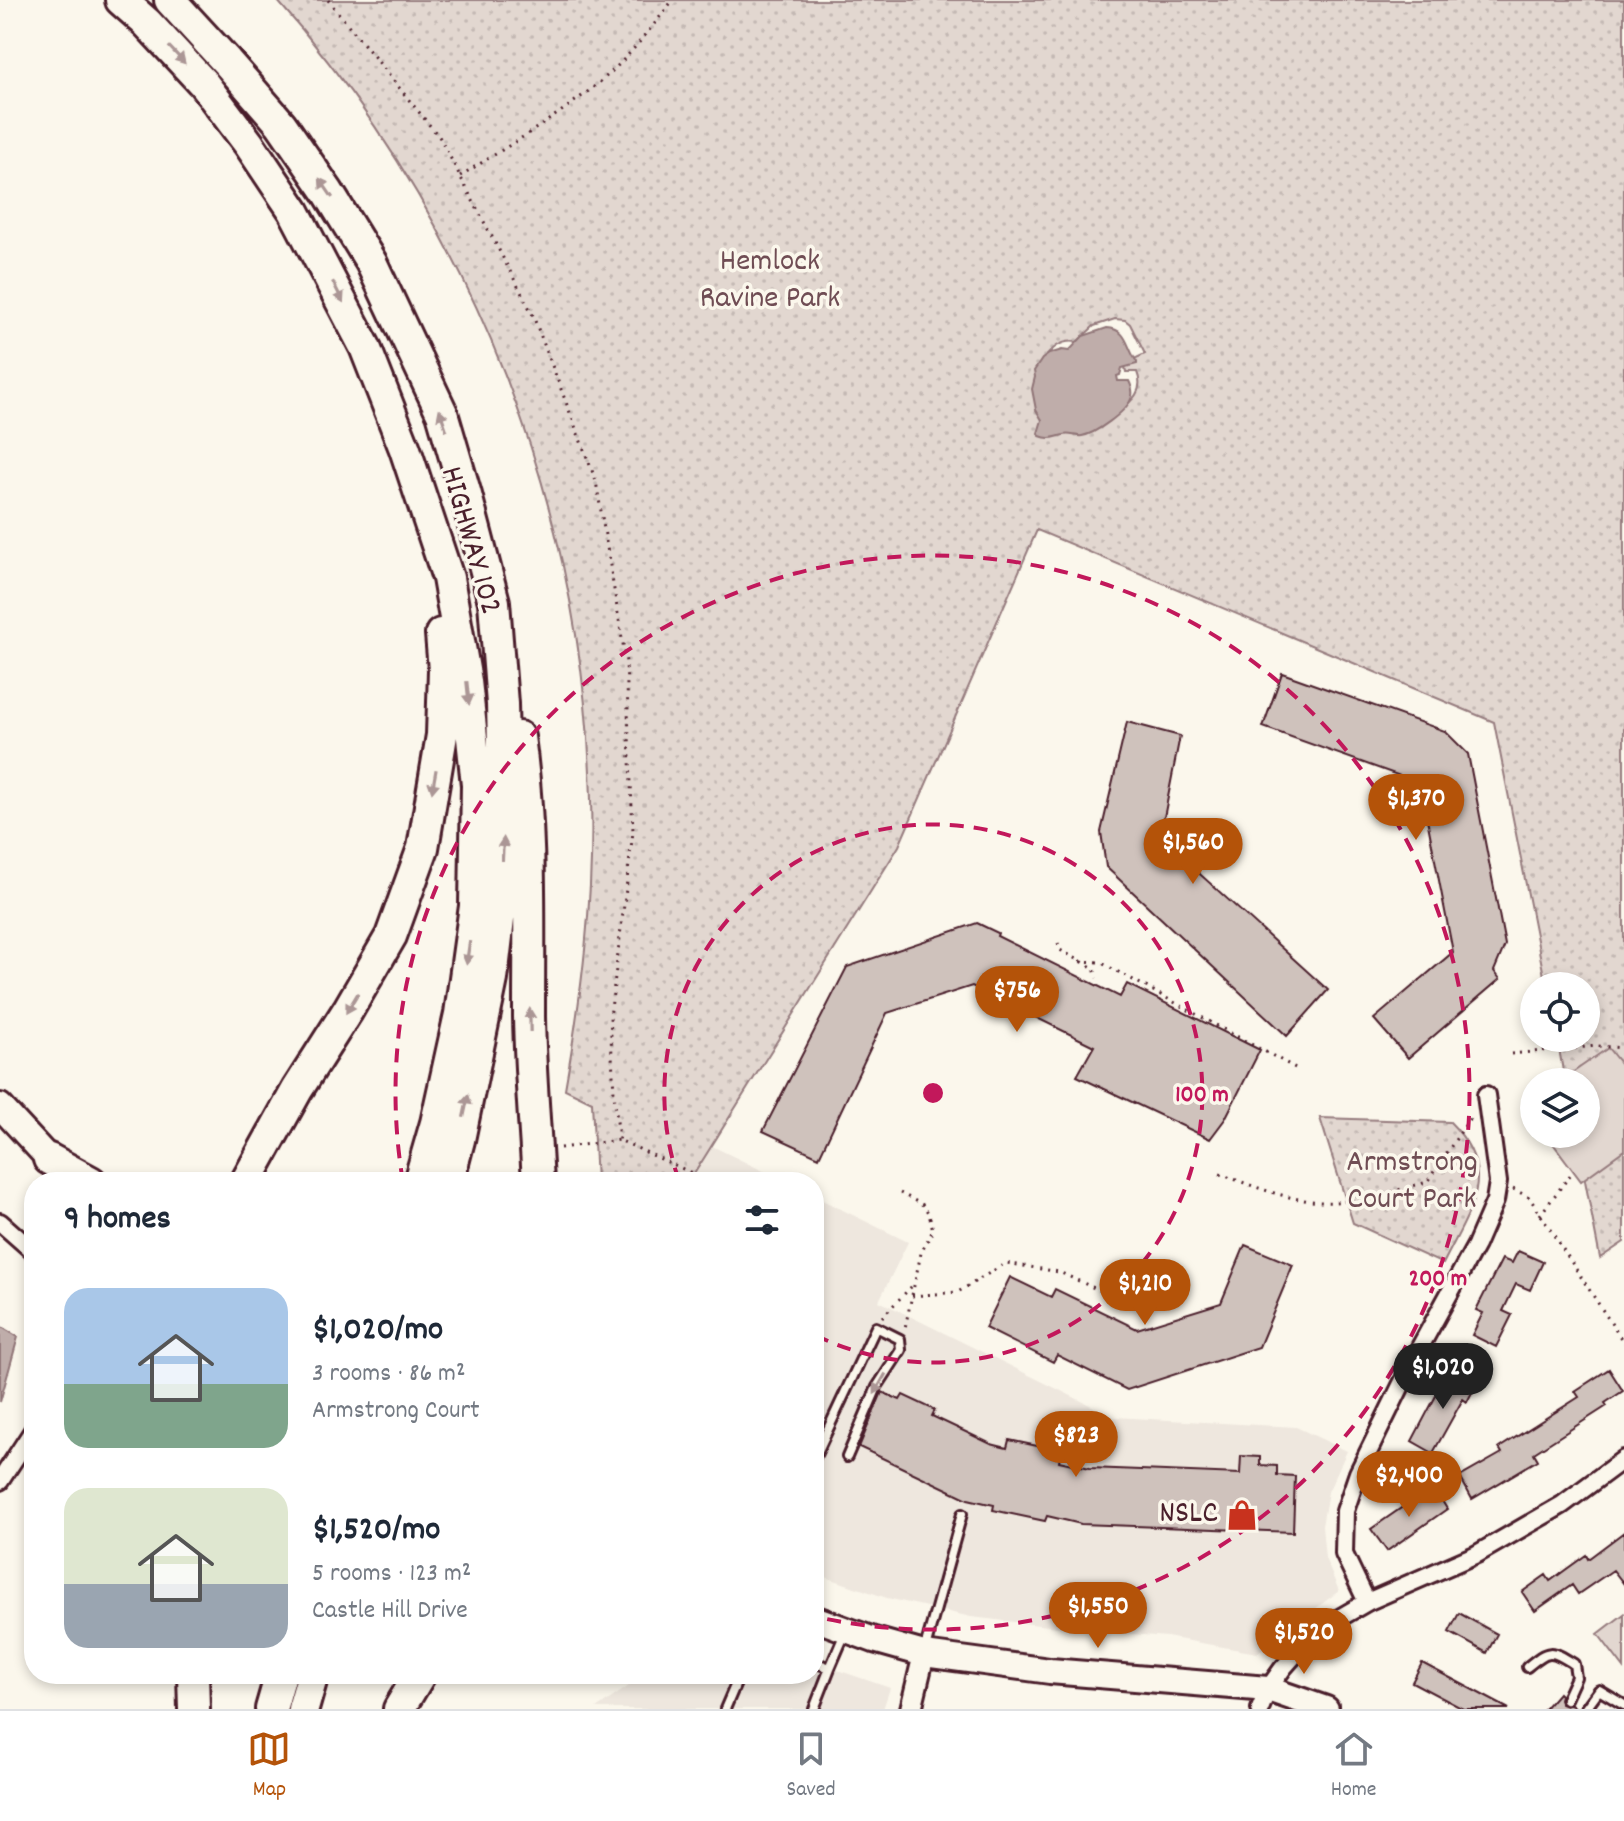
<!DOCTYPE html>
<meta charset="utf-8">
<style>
body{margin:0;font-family:Dekko,sans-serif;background:#f6f6f7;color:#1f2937;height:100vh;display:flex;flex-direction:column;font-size:30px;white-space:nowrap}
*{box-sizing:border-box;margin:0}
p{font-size:26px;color:#747a83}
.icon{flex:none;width:44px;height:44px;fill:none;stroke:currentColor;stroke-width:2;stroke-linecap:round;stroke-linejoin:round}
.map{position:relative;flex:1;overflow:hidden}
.panel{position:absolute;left:24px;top:1172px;width:800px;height:512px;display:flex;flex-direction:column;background:#fff;border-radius:32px;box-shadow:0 4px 12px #0003}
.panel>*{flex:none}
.buttons{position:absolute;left:1520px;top:972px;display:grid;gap:16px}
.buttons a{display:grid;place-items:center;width:80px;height:80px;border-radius:50%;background:#fff;box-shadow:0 4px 12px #0003;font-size:40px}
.price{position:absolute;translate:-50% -68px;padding:0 18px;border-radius:28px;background:#b45309;color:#fff;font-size:26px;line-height:52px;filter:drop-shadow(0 2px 4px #0008)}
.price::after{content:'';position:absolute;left:50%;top:48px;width:24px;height:18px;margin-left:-12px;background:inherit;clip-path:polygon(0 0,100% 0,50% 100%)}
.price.current{background:#222;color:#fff}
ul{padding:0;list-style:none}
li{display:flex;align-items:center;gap:24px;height:200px;padding:0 40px}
li span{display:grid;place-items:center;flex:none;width:224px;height:160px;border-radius:24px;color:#555}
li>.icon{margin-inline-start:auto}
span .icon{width:96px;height:96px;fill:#fffc;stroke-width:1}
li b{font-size:34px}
h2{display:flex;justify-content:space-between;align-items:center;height:96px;padding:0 40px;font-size:34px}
.tabs{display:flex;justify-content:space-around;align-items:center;height:112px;border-top:2px solid #e0e1e3;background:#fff;font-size:22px;color:#747a83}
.tabs a{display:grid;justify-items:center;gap:4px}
.tabs .current{color:#b45309}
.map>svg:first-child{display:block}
</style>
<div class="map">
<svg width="1624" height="1709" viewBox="0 0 1624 1709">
<defs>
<pattern id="park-dots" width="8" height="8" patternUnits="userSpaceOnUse" patternTransform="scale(2)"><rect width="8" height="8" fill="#e2d7d0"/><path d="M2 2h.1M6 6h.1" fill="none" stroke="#c3b8b3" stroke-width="1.8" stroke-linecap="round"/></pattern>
</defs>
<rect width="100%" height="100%" fill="#fbf7ec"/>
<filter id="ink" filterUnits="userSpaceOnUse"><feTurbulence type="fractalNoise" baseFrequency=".0125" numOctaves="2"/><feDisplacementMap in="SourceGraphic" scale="16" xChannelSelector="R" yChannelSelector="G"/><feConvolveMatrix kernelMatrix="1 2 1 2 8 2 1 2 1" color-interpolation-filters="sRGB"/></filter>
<g filter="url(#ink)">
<path fill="#eee7de" d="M712 1146 786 1182H689Z
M814 1196 908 1242 879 1301 1114 1417 1296 1427 1347 1451 1328 1492 1322 1526 1325 1558 1339 1591 1257 1653 1167 1637 1083 1630 971 1617 887 1598 814 1573Z
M814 1662 890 1688 883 1709H596L646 1674H814Z"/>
<path fill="url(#park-dots)" stroke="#967b7e" stroke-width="2" fill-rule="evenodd" d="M277 0H1624V1242L1600 1258 1576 1134H1586V1082H1565L1557 1038H1586V986H1546L1494 722 1037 530 899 846 689 1182H596L592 1102 565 1089C582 993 594 897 591 800 584 507 471 220 277 0ZM1115 319 1125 320 1130 324 1145 354 1134 359 1125 367 1126 372H1137C1145 391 1132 401 1118 412L1042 362C1051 349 1061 339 1077 342L1094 326Z
M1320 1118 1450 1122C1501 1173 1469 1211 1443 1264L1353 1223Z"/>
<path fill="#e2d7d0" stroke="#967b7e" stroke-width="2" d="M1608 1048 1624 1068V1150L1581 1181 1546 1134H1586V1082H1559Z
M1624 1614V1668L1598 1634Z"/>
<path fill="#bfadaa" stroke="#907477" stroke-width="2" d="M1107 328C1128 329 1126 347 1137 362V364L1122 368 1120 375 1117 376 1118 381H1129C1132 387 1134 393 1131 399 1126 412 1095 434 1082 436 1076 437 1070 433 1064 435 1054 437 1050 440 1040 436L1038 433 1042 420 1036 410 1032 389 1035 377 1034 371 1042 359 1049 354 1062 350 1069 351 1083 336Z
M0 1326 18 1337 0 1402Z"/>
<path fill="#cfc2bc" stroke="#4a1f2b" stroke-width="2" d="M1282 673 1445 731 1468 754 1505 945 1494 971 1500 979 1408 1058 1374 1019 1453 952 1420 783 1263 727Z
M1127 722 1180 736 1160 838 1328 990 1287 1036 1106 867 1101 832Z
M977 923 998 933 997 936 1120 997 1127 984 1260 1050 1225 1119 1210 1139 1077 1076 1094 1046 972 986 887 1013 819 1157 763 1131 847 967Z
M1245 1245 1293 1265 1259 1347 1127 1390 1057 1355 1053 1362 985 1328 1010 1277 1051 1297 1055 1289 1137 1329 1221 1303Z
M1518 1251 1543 1262 1530 1290 1516 1284 1503 1311 1512 1315 1496 1347 1472 1335 1483 1313 1476 1310 1502 1259 1512 1263Z
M1609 1369 1623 1391 1605 1403 1607 1406 1534 1453 1538 1460 1472 1499 1460 1477 1502 1453 1499 1448 1579 1397 1575 1391Z
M1449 1371 1476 1385 1467 1402 1463 1399 1433 1453 1412 1441Z
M882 1392 900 1400 903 1395 935 1410 932 1416 991 1444 1007 1448 1009 1440 1061 1451 1059 1461 1090 1468 1240 1474 1241 1456 1260 1457V1465L1277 1466V1475L1295 1476 1293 1532 1081 1524 1047 1516 1045 1521 993 1510 994 1505 968 1499 859 1447Z
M1433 1486 1447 1509 1387 1551 1371 1529Z
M1624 1532V1584L1613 1570 1578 1594 1572 1585 1535 1611 1522 1592 1546 1575 1550 1581 1586 1555 1588 1559Z
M1459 1613 1497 1634 1487 1653 1449 1632Z
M1422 1663 1509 1709H1463L1412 1682Z
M1558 1693 1560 1695 1559 1699 1561 1704 1566 1706 1571 1704 1577 1709H1544Z"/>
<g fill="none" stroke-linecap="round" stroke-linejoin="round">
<defs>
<path id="service" d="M814 1459 876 1327 900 1339 901 1350 877 1387 847 1457
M924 1652 962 1514
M814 1662 830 1668 845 1633
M1527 1667C1549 1649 1550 1649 1574 1664L1576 1677 1566 1699
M725 1709 740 1674
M814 1709 830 1668
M1585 1709 1599 1690 1624 1705"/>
<path id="minor" d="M0 1222 34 1252
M0 1481 34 1429
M1367 1602 1344 1554 1345 1511 1358 1473 1420 1347 1476 1245 1495 1201 1498 1182 1486 1095
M1260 1709 1268 1689 1283 1668 1315 1632 1367 1602 1477 1554 1562 1505 1624 1459"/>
<path id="tertiary" d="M911 1709 924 1654"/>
<path id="secondary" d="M0 1106 49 1159 62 1171
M814 1618 874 1640 924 1654 1050 1671 1268 1689 1326 1709"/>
<path id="motorway" d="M121 0 147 23 203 83 249 144 294 211 365 347 405 449 448 578 466 681 477 785 475 906 460 1014 436 1123 419 1182
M170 0 227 62 281 124 328 192 371 262 442 413 466 495 494 602 502 704 505 825 501 902 492 979 459 1140 448 1182
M519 737C532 830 529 924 529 1017 530 1072 535 1127 538 1182
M49 1159 91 1182
M246 1182 297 1090 348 1010 391 936 423 848 442 735 444 670 441 634
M193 1674 194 1709
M271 1709 281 1674
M303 1709 313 1674
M399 1709 420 1674"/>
</defs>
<use href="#service" stroke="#4a1f2b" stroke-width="14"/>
<use href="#minor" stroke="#4a1f2b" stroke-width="22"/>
<use href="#tertiary" stroke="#4a1f2b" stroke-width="26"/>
<use href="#secondary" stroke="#4a1f2b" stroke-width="30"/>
<use href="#motorway" stroke="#4a1f2b" stroke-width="36"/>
<path stroke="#4a1f2b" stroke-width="3" stroke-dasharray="2 6" stroke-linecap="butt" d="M328 0 440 138 532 313 596 481 626 662 633 832 610 1017 614 1093 619 1140
M460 176C510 145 563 114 608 75 632 53 653 26 673 0
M1058 943 1060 950 1094 968 1097 978
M1080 961 1100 962 1299 1070
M1511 1054 1597 1046 1624 1048
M560 1148 619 1140 692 1173 699 1182
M1220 1174C1253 1186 1287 1200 1322 1202 1354 1204 1397 1190 1427 1182L1470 1118
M1513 1189 1529 1197 1624 1343
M900 1193 923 1205 929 1214 933 1230 921 1253 905 1328
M1540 1215 1574 1170
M912 1296 958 1292 1006 1263 1059 1272 1123 1301 1142 1279
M882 1317 913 1285"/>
<use href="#service" stroke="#fbf7ec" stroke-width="8"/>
<use href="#minor" stroke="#fbf7ec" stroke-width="16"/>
<use href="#tertiary" stroke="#fbf7ec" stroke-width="20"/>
<use href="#secondary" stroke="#fbf7ec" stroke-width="24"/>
<use href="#motorway" stroke="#fbf7ec" stroke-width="30"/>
</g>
<defs><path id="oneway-solid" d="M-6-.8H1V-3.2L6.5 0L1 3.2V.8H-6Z" transform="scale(2)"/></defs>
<g fill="#ab9695">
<use href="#oneway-solid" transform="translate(177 55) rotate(47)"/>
<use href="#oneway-solid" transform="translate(326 188) rotate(-124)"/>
<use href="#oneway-solid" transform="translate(338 292) rotate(63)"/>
<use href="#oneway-solid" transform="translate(443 420) rotate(-109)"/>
<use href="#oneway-solid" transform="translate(468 693) rotate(84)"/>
<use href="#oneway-solid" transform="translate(434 781) rotate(100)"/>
<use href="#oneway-solid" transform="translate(503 849) rotate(-87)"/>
<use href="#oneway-solid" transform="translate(468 953) rotate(98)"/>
<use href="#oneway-solid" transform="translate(352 1003) rotate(121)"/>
<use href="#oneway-solid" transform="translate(530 1020) rotate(-91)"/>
<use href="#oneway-solid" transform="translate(466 1106) rotate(-78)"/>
<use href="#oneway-solid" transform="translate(880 1384) rotate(119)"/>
</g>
</g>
<g fill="none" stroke="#c2185b" stroke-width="4" stroke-dasharray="14 10">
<path d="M679 1181A269 269 0 1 1 815 1335"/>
<path d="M403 1182A537 537 0 1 1 817 1617"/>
</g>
<defs>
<symbol id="shop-bare" viewBox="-9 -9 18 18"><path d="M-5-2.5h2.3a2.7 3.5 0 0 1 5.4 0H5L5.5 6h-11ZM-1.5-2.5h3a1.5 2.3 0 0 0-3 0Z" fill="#c8321e" stroke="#fbf7ec" stroke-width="2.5" paint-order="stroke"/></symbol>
</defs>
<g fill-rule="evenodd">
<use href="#shop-bare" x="1220" y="1493" width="44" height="44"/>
</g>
<g text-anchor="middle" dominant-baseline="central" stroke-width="7" stroke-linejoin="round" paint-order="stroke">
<g font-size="32" fill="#704d54" stroke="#fbf7ec">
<text x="770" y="263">Hemlock<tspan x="770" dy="37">Ravine Park</tspan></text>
<text x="1412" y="1164">Armstrong<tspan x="1412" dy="37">Court Park</tspan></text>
</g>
<g font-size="32" fill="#4a1f2b" stroke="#fbf7ec">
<text transform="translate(469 541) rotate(74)">HIGHWAY 102</text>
</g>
<g font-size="32" fill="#4a1f2b" stroke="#fbf7ec" text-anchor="end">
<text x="1218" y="1515">NSLC</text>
</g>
</g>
<circle cx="933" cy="1093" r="12" fill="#c2185b" stroke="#fbf7ec" stroke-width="4"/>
<g font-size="24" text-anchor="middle" font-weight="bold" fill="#c2185b" stroke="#fbf7ec" stroke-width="7" stroke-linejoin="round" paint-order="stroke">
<text x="1202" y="1101">100 m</text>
<text x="1438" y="1285">200 m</text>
</g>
</svg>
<div class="buttons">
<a><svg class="icon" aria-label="locate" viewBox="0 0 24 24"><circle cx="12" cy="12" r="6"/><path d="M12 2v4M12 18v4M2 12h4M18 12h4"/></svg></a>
<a><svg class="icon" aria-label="layers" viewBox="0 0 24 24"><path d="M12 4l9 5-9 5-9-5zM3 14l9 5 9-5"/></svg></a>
</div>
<b class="price" style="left:1416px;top:842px">$1,370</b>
<b class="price" style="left:1193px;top:886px">$1,560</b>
<b class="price" style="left:1017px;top:1034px">$756</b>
<b class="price" style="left:1145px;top:1327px">$1,210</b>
<b class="price current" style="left:1443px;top:1411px">$1,020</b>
<b class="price" style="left:1076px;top:1479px">$823</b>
<b class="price" style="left:1409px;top:1519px">$2,400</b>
<b class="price" style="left:1098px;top:1650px">$1,550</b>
<b class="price" style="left:1304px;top:1676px">$1,520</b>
<section class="panel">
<h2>9 homes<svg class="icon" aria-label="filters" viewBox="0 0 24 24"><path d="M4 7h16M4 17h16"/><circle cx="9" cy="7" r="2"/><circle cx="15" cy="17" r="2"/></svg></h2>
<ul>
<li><span style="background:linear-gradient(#a9c7e8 60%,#7fa58c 0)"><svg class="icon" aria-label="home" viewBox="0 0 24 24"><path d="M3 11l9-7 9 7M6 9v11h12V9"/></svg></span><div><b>$1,020/mo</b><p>3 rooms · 86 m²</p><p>Armstrong Court</p></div></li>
<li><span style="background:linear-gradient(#dfe7d0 60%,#9aa5b1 0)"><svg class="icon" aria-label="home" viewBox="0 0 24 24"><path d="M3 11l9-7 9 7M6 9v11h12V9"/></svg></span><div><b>$1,520/mo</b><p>5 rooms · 123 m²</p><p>Castle Hill Drive</p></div></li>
</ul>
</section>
</div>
<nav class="tabs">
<a class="current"><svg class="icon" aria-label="map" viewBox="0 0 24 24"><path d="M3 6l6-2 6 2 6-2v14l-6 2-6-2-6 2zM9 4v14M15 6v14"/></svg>Map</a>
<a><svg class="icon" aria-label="saved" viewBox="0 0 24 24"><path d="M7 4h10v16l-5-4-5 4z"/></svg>Saved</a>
<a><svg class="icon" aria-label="home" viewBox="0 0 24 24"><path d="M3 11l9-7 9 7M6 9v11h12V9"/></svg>Home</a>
</nav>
